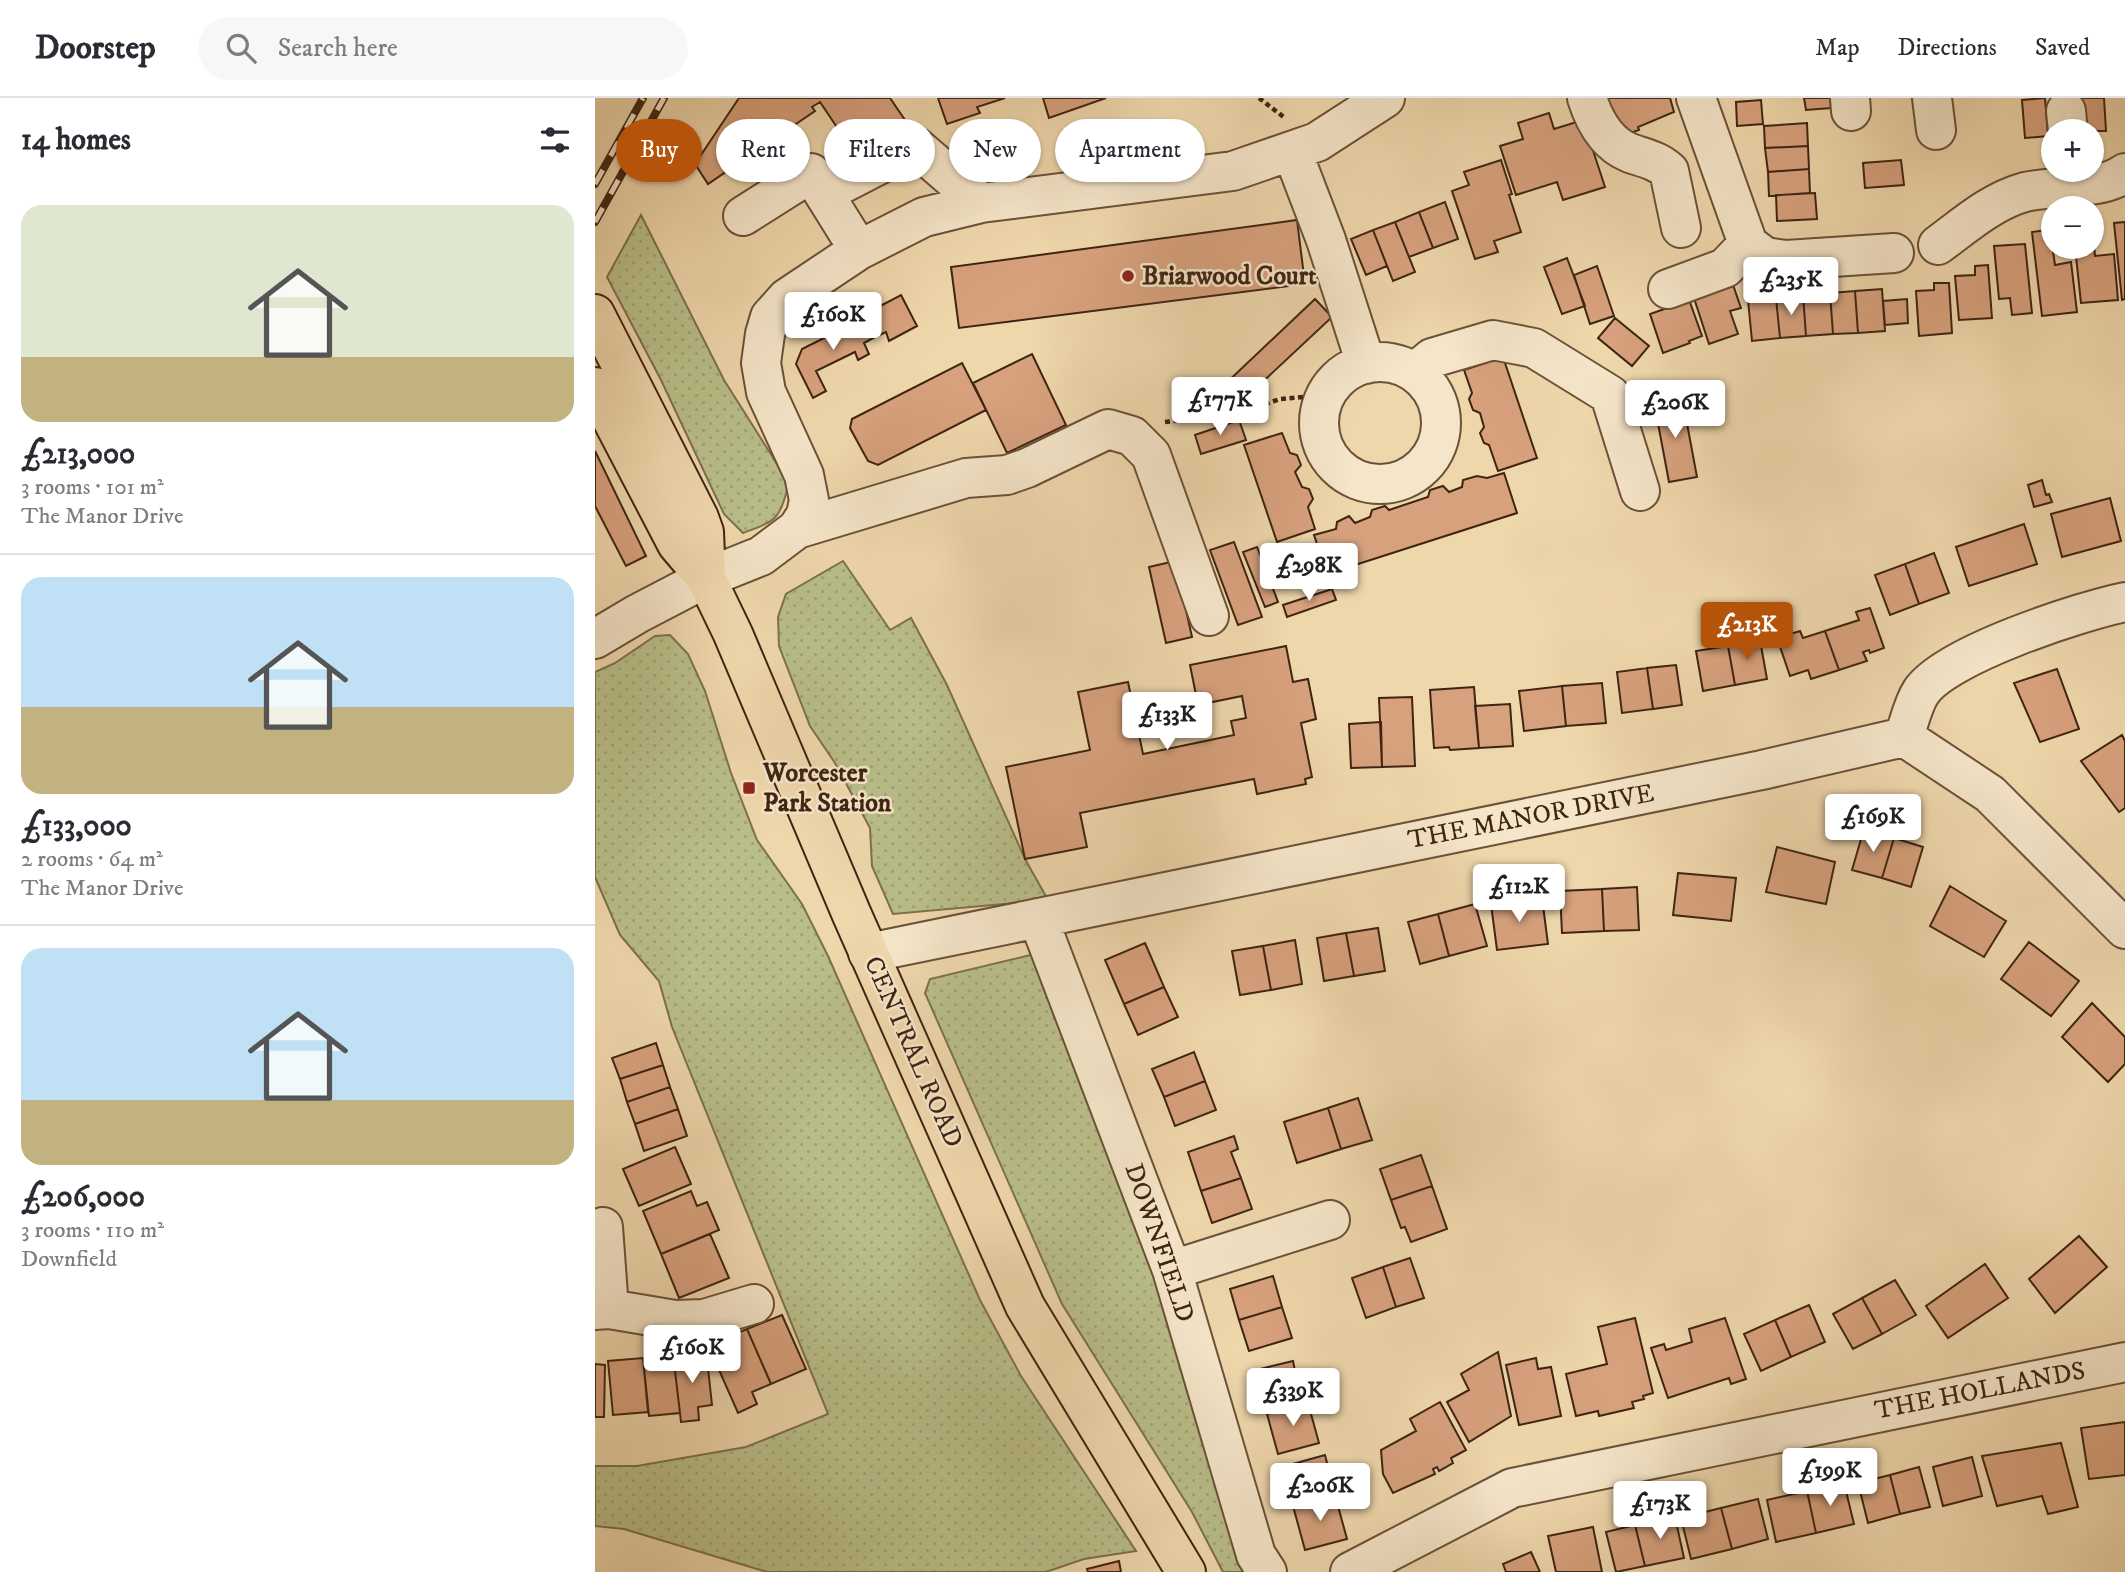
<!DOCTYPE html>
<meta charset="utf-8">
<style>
body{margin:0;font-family:"IM FELL DW Pica",serif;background:#f7f7f7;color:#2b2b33;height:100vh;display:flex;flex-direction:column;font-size:26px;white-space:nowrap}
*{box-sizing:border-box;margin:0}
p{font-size:23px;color:#7c7c81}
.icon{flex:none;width:38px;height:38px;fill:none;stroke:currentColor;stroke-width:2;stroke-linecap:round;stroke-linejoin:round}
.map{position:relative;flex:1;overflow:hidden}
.panel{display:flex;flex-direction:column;background:#fff;width:595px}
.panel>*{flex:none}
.hud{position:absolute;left:21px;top:21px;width:665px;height:63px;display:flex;gap:14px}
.tools{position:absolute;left:1446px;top:21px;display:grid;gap:14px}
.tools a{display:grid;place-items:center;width:63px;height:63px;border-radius:50%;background:#fff;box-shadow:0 2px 5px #0004;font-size:35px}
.price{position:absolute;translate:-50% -60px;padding:0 16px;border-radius:7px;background:#fff;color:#222;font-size:23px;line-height:46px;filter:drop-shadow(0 2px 4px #0008)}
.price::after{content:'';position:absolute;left:50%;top:42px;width:21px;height:16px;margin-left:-10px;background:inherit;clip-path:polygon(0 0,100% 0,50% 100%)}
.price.on{background:#b45309;color:#fff}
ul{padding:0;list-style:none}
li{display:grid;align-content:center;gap:14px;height:371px;padding:0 21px}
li+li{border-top:2px solid #e1e1e2}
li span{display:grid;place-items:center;height:217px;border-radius:21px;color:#555}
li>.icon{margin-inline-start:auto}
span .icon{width:126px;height:126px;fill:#fffc;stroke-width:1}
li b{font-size:30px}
h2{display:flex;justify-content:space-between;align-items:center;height:84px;padding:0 21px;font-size:30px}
.pill{padding:0 24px;border-radius:32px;background:#fff;box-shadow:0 2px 5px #0004;font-size:24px;line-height:63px}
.pill.on{background:#b45309;color:#fff}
header{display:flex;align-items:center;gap:42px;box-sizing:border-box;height:98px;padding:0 35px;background:#fff;border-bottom:2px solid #e1e1e2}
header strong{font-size:33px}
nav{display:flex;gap:38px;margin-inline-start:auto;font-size:24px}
.search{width:490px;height:63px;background:#f7f7f7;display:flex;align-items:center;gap:18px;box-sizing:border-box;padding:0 24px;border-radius:38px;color:#7c7c81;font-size:26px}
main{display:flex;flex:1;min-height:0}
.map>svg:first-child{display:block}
</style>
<header>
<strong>Doorstep</strong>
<div class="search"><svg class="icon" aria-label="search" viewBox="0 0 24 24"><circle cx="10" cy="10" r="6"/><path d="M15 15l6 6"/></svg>Search here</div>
<nav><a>Map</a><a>Directions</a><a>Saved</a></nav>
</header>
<main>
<section class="panel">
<h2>14 homes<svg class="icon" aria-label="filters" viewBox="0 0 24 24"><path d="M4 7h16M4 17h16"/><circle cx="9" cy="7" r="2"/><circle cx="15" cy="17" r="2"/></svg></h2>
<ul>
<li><span style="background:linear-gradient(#dfe7d0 70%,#c2b280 0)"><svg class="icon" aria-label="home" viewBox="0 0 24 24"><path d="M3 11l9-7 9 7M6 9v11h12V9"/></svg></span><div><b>£213,000</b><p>3 rooms · 101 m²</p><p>The Manor Drive</p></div></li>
<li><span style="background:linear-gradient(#bfe0f5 60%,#c2b280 0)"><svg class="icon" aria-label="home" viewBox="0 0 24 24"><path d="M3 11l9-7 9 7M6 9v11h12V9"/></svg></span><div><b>£133,000</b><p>2 rooms · 64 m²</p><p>The Manor Drive</p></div></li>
<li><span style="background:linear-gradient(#bfe0f5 70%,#c2b280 0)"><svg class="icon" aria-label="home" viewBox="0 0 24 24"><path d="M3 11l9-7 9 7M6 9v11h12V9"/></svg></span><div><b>£206,000</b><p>3 rooms · 110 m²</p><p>Downfield</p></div></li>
</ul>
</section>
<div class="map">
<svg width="1530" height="1474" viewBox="0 0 1530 1474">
<defs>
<pattern id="park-dots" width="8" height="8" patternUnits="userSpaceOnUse" patternTransform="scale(1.75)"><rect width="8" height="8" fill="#b9be89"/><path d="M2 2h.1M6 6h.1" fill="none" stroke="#a0a375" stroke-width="1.8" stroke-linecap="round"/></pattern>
</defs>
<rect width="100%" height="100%" fill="#efd7ac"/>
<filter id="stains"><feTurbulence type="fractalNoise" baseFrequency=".00286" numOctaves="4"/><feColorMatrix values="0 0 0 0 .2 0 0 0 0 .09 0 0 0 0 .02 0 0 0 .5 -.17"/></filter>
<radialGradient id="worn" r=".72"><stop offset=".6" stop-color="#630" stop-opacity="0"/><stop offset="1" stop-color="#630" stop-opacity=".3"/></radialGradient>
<path fill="url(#park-dots)" stroke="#7c714e" stroke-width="2" d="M46 117 129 282 194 385C184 422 183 422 148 435L129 416 66 282 12 179Z
M248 463 295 532 316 520 352 587 430 761 453 802 298 816 277 768 275 730 240 665 215 628 184 548 183 519 191 496Z
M75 537 93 556 110 593 136 675 162 742 207 806 233 858 385 1202 426 1278 541 1453 489 1461 451 1474H172L29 1431 0 1428V1368H42L151 1349 233 1316 77 929 64 883 25 837 0 779V574L20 565 60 538Z
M448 854 596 1287 652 1474H628L597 1414 467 1206 330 895 335 881Z"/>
<path fill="#d7a17d" stroke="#3f2412" stroke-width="2" d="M144 0H295L312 25 262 59 225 4 217 9 220 13 113 86 100 66Z
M343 0H410L382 9 385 15 352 26Z
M448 0H511L454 20Z
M998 0H1075L1079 14 1043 29 1044 32 1019 41Z
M1209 0H1235L1236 10 1211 12Z
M1450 0 1453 38 1430 40 1427 2Z
M1484 0H1509L1511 33H1487Z
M1166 2 1168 26 1142 28 1141 4Z
M954 15 959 31 988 22 1010 89 968 102 962 84 921 97 905 48 928 41 923 25Z
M1212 25 1213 48 1170 50 1169 28Z
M1213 48 1214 71 1173 74 1170 50Z
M906 62 917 96 914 97 926 134 899 143 903 154 880 161 857 93 874 87 869 74Z
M1306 62 1309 87 1270 90 1268 65Z
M1214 71 1215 95 1174 98 1173 74Z
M1220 95 1222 121 1182 123 1181 97Z
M850 104 863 141 838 150 824 114Z
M824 114 838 150 814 159 800 124Z
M702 122 710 186 364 230 356 169Z
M800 124 820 174 798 183 778 132Z
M1530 124V201L1527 202 1519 125Z
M778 132 792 168 771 177 756 141Z
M1452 132 1453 140H1456L1460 167 1476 164 1482 214 1447 218 1437 134Z
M1430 146 1437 215 1417 217 1415 200 1404 201 1399 148Z
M1496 146H1499L1500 158 1519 156 1523 202 1486 205 1480 149H1496Z
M972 160 990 208 967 216 949 169Z
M1393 167 1397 220 1364 222 1360 178 1380 177V168Z
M1002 168 1019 218 995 226 979 177Z
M1136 181 1146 210 1135 213 1143 236 1114 246 1099 200Z
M1339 185H1354L1357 235 1324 238 1321 193 1339 192Z
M1287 191 1290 233 1263 235 1260 193Z
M1260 193 1263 235 1238 236 1235 195Z
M1235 195 1238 236 1211 238 1208 197Z
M1092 196 1107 238 1094 243 1095 245 1068 255 1055 216 1072 210Z
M306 197 322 228 294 243 291 234 280 239 268 217Z
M1208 197 1211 238 1185 240 1181 200Z
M1181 200 1185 240 1157 243 1153 202Z
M720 201 737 219 644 306 627 289Z
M1312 201 1313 225 1290 227 1288 203Z
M268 217 280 239 269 245 274 256 263 262 260 254 221 273 231 293 218 300 201 266 207 251 263 223 262 221Z
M1020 220 1054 248 1037 268 1003 240Z
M437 256 471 327 412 355 378 285Z
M908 259 942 360 903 373 894 347 889 345 885 335 889 329 885 315 878 312 874 301 877 295 869 272Z
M367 265 391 312 283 367 273 363 255 330 257 321Z
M1087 299 1102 379 1074 384 1059 304Z
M644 322 651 342 606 356 600 337Z
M687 335 695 355 702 357 706 367 700 374 707 389 714 391 718 401 713 409 720 431 682 444 649 347Z
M0 353 51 458 31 468 0 408Z
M909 375 922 415 732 476 719 437 741 431 742 424 754 418 760 425 775 419 777 412 790 408 794 412 833 399 835 392 848 388 854 394 867 389 868 382 882 378 892 380Z
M1447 382 1451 397 1454 396 1457 404 1439 409 1433 387Z
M1515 400 1526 443 1467 459 1456 416Z
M1429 426 1442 466 1374 488 1361 449Z
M639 444 667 519 643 527 615 452Z
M662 449 683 504 670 509 648 454Z
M1339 455 1354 495 1324 506 1310 466Z
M580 463 597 539 571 545 554 469Z
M1310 466 1324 506 1295 517 1280 477Z
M737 491 741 502 692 519 688 507Z
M1275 510 1289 550 1275 555 1274 552 1268 554 1272 563 1244 572 1230 533 1264 522 1261 514Z
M1205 533 1208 540 1230 533 1244 572 1216 581 1213 572 1195 578 1182 540Z
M1165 542 1172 581 1140 587 1133 548Z
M691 548 698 584 713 581 721 621 706 625 717 679 710 681 711 686 662 696 659 681 485 715 492 749 430 761 411 669 495 652 483 594 533 584 548 656 639 637 636 623 651 620 647 598 603 607 595 567Z
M1133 548 1140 587 1108 593 1101 553Z
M1081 567 1087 607 1058 611 1052 570Z
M1052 570 1058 611 1027 615 1022 574Z
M1462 571 1484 631 1445 644 1419 585Z
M1007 585 1011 625 971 628 967 588Z
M967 588 971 628 929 633 924 593Z
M879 589 884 650 855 652 854 649 839 650 835 592Z
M817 599 820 668 787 669 784 600Z
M915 606 918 648 884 650 880 608Z
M786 624 787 669 756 670 754 626Z
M1527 637 1530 643V710L1524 714 1486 663Z
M1269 731 1299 740 1287 780 1257 772Z
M1299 740 1328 749 1316 789 1287 780Z
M1182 749 1240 764 1231 806 1171 794Z
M1083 775 1141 780 1136 823 1078 817Z
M1355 788 1411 823 1389 859 1335 828Z
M1042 789 1044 832 1009 833 1007 791Z
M1007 791 1009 833 967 835 965 793Z
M947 800 953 846 902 852 896 806Z
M880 806 892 848 854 858 843 816Z
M843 816 854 858 825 866 813 824Z
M783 830 790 873 759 878 751 835Z
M751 835 759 878 729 883 722 840Z
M700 842 707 886 676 892 668 848Z
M1434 844 1484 883 1456 918 1406 881Z
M550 845 569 889 529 906 510 862Z
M668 848 676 892 645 897 637 853Z
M569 889 583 919 543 937 529 906Z
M1497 905 1530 939V966L1513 984 1467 939Z
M61 945 68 967 25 981 17 960Z
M599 954 610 983 569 999 557 971Z
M68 967 75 989 32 1004 25 981Z
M610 983 621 1012 580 1028 569 999Z
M75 989 83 1011 40 1026 32 1004Z
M763 1000 777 1042 746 1051 733 1010Z
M733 1010 746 1051 702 1065 689 1024Z
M83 1011 92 1038 49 1053 40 1026Z
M639 1038 643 1051 636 1054 646 1080 606 1093 593 1054Z
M80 1049 96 1086 44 1108 28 1071Z
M826 1057 837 1088 796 1102 785 1071Z
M646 1080 657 1111 617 1125 606 1093Z
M837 1088 852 1131 816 1144 810 1129 806 1130 796 1102Z
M96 1093 102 1108 112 1104 124 1132 66 1156 48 1113Z
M115 1136 134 1180 84 1200 66 1156Z
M1484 1138 1512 1169 1460 1215 1434 1181Z
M815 1160 829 1200 801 1209 788 1169Z
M1390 1166 1413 1200 1353 1240 1331 1208Z
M788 1169 801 1209 771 1220 757 1180Z
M678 1178 687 1209 644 1222 635 1191Z
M1300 1182 1321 1217 1287 1236 1267 1200Z
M1267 1200 1287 1236 1258 1251 1238 1216Z
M1214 1207 1230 1244 1196 1259 1180 1222Z
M687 1209 697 1240 654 1253 644 1222Z
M187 1217 211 1271 176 1286 152 1231Z
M1040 1220 1058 1295 1048 1298 1049 1301 1037 1304 1039 1310 1004 1318 1003 1313 981 1318 971 1276 1012 1266 1003 1229Z
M1130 1220 1151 1281 1136 1286 1134 1280 1073 1300 1056 1250 1069 1246 1071 1252 1097 1244 1094 1231Z
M1180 1222 1196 1259 1166 1273 1149 1236Z
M152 1231 176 1286 157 1294 162 1306 143 1315 113 1247Z
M102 1254 103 1262 112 1261 117 1307 103 1309 104 1322 86 1324 78 1256Z
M903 1254 916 1318 874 1344 852 1304 874 1292 866 1276Z
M78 1256 85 1315 54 1318 48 1260Z
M48 1260 53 1314 18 1317 13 1263Z
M941 1260 943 1271 956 1269 966 1318 924 1327 911 1267Z
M698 1263 700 1273 704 1272 713 1305 672 1316 661 1272Z
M0 1266 10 1267 9 1319H0Z
M845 1304 871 1352 856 1360 858 1365 844 1373 842 1369 838 1371 840 1376 798 1395 788 1376 786 1352 821 1333 815 1321Z
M713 1305 724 1345 683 1356 672 1316Z
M1530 1324V1377L1494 1381 1486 1330Z
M1466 1345 1483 1409 1453 1416 1447 1398 1402 1408 1387 1358Z
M730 1357 740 1397 698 1408 687 1369Z
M1377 1359 1387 1398 1348 1408 1338 1369Z
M1324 1369 1335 1409 1305 1416 1295 1377Z
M1295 1377 1305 1416 1273 1425 1263 1385Z
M1249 1385 1259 1426 1221 1435 1212 1393Z
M1212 1393 1221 1435 1181 1444 1172 1402Z
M740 1397 752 1441 710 1452 698 1408Z
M1163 1401 1173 1441 1137 1451 1126 1410Z
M1126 1410 1137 1451 1096 1461 1086 1420Z
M1080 1419 1089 1460 1050 1468 1040 1427Z
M1040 1427 1050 1468 1021 1474 1011 1434Z
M998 1429 1007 1474H961L953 1438Z
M936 1454 945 1474H911L908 1466Z
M524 1463 526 1474H493L492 1471Z"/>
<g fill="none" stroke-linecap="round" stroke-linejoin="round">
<defs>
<path id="minor" d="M992 0C999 22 1012 46 1035 55 1049 60 1062 62 1074 73L1086 130
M1101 0 1153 146 1170 159 1191 162 1299 155
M1255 0 1256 13
M1337 0 1341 32
M1471 13 1473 33
M697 53 731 142 771 266
M229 95 320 48 386 105
M148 118 216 75 264 152
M1343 147C1370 127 1397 103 1430 94 1459 87 1506 93 1530 75
M1073 191 1130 170 1153 146
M724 325a61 61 0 1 1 122 0a61 61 0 1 1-122 0Z
M820 274 837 260 898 242 939 250 1015 297 1045 393
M202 431 211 417 214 402 209 377 171 294 166 265 170 236 175 219 192 200 264 152 329 119 386 105 638 73 722 44 790 0
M0 541 42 516 111 480 166 458 202 431 371 380 412 377 432 370 513 331 537 338 556 357 614 518
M1309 639C1314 625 1318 606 1326 594 1350 557 1486 513 1530 504
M443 820 577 1172 661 1457 672 1474
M273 855 1167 672 1309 639 1395 696 1530 831
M577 1172 735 1122
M14 1211 80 1222 109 1221 159 1206
M0 1212 14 1211 8 1129
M755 1474 917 1390 1530 1264"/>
<path id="major" d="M0 216 104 420 109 434 111 480
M0 289 82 446 111 480 138 536 257 817 430 1208 591 1474"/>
</defs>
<use href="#minor" stroke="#6b5138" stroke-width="42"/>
<use href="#major" stroke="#3f2412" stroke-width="42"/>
<path stroke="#3f2412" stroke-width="4.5" stroke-dasharray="5 3.5" stroke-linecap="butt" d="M664 0 690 20
M570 324 642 316 685 301 731 297"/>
<use href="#minor" stroke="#f5e5c9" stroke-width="38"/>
<use href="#major" stroke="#efd7ac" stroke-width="38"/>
<defs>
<path id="rail" d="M0 86 48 0
M0 124 69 0"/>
</defs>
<use href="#rail" stroke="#3f2412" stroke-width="8"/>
<use href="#rail" stroke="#f5e5c9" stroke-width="5" stroke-dasharray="16" stroke-linecap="butt"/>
</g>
<g fill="#8f2418" stroke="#f5e5c9" stroke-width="2.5">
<circle cx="533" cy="178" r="7"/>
<rect x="147" y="683" width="14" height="14" rx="3.5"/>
</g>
<g text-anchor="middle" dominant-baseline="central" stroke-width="5" stroke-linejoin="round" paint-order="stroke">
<g font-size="26" font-weight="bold" fill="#3f2412" stroke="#f5e5c9" text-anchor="start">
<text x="547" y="178">Briarwood Court</text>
<text x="168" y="675">Worcester<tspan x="168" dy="30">Park Station</tspan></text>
</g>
<g font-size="26" fill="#3f2412" stroke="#f5e5c9">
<text transform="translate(936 719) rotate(-11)">THE MANOR DRIVE</text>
<text transform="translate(318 954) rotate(66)">CENTRAL ROAD</text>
<text transform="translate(564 1145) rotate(71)">DOWNFIELD</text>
<text transform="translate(1385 1293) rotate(-11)">THE HOLLANDS</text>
</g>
</g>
<rect width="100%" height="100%" filter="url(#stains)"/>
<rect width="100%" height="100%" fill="url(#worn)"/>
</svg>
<div class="tools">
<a>+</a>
<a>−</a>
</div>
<b class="price" style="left:1196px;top:219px">£235K</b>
<b class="price" style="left:238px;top:254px">£160K</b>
<b class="price" style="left:625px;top:339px">£177K</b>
<b class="price" style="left:1080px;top:342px">£206K</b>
<b class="price" style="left:714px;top:505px">£298K</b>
<b class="price on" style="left:1152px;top:564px">£213K</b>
<b class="price" style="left:572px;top:654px">£133K</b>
<b class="price" style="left:1278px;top:756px">£169K</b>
<b class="price" style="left:924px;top:826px">£112K</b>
<b class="price" style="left:97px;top:1287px">£160K</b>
<b class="price" style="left:698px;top:1330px">£339K</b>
<b class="price" style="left:1235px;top:1410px">£199K</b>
<b class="price" style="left:725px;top:1425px">£206K</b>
<b class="price" style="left:1065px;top:1443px">£173K</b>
<div class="hud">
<a class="pill on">Buy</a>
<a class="pill">Rent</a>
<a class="pill">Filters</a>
<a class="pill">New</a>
<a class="pill">Apartment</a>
</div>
</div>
</main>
